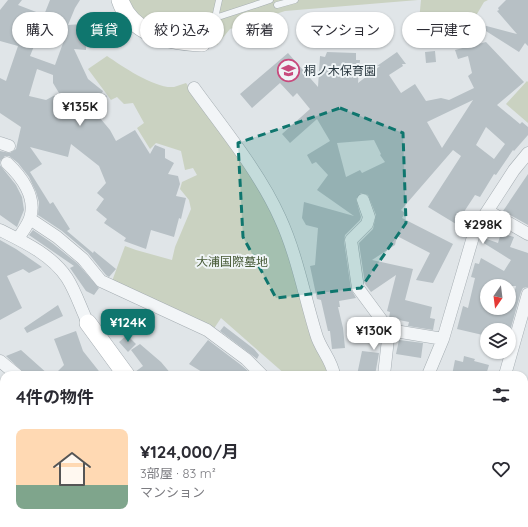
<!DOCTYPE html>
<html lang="ja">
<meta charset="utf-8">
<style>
body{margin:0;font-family:Quicksand,"Noto Sans JP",sans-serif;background:#f2f2f3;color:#2b2b33;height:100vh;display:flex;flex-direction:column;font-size:15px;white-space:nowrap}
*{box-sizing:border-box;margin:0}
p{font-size:13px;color:#7c7c81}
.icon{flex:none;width:22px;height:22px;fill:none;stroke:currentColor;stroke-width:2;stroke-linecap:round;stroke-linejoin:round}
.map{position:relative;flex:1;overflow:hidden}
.drawer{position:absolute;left:0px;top:371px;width:528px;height:156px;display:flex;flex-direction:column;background:#fff;border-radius:12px 12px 0 0;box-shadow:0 1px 3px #0004}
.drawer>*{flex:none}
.banner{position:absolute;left:12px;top:12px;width:504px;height:36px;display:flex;gap:8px}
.needle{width:26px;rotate:194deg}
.tools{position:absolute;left:480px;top:279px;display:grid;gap:8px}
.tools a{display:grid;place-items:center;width:36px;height:36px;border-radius:50%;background:#fff;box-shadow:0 1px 3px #0004;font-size:20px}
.price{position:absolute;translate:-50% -34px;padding:0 9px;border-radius:8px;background:#fff;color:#222;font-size:13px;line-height:26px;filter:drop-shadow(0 1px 2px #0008)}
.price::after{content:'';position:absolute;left:50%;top:24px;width:12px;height:9px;margin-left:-6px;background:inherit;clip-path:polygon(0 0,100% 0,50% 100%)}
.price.on{background:#0f766e;color:#fff}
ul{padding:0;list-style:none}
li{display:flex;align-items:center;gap:12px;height:100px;padding:0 16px}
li+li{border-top:1px solid #e1e1e2}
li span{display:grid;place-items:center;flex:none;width:112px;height:80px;border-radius:8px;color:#555}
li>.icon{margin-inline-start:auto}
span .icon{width:48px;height:48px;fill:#fffc;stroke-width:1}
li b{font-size:17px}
h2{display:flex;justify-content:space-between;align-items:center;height:48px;padding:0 16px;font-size:17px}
.chip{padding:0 14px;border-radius:18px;background:#fff;box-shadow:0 1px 3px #0004;font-size:14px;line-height:36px}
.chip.on{background:#0f766e;color:#fff}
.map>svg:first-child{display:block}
</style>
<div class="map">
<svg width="528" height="527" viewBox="0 0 528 527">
<rect width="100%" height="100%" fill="#e0e5e8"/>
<path fill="#cad2c1" d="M126 0H418L285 11 230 29 217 45 156 31 139 21Z
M421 0H488L484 2 464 36 436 44 418 31Z
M107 56C122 66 155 89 174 87 178 86 182 84 186 83L233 148 277 216 330 375H286L221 318 213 330 111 284 125 246 136 250 172 260 175 247 191 209 189 200 180 189 182 182 197 175 193 168 185 170 181 151 156 143 150 149 137 128 144 123 133 103 124 104 117 97 111 100 88 69Z
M527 81 528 82V123L506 104Z"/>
<path fill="#b7c0c5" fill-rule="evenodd" d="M8 0H22L18 5 44 15 50 0H80L75 8 68 25 82 24 83 31H86V50L74 49 88 79 103 91 102 93 107 96 95 112 110 130 116 141 135 130 150 154 155 145 165 149V158L174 163 168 174 178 176 180 184 176 196 186 198 181 219 179 218 174 237 151 230 146 249 124 241 126 238 104 223 107 219 96 210 104 199 97 193 106 183 99 166 71 144 68 157 30 147 42 164 30 172 50 204 53 202 70 229 67 231 93 253 94 251 116 269 109 277 106 275 88 253 62 231 38 215 39 202 36 192 29 177 18 163 9 156H5L0 161V151L10 153 16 149 21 127 0 113V78L6 81 18 46 0 41V10ZM41 29 66 35 55 65 30 56ZM37 69 53 75V83L59 93 46 100 29 96Z
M506 0H528V46L525 43 519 52 478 26 479 24 517 34 497 11 499 10 498 8Z
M486 42 524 82 497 105 520 124 522 122 528 127V135L514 151 513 150 496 175 494 174 480 197 475 195 456 224 428 207 461 156 453 150 401 210 405 213 402 218 453 244 433 283 416 280 430 253 397 236 395 245 372 260 413 269 405 300 432 307 430 318 435 319 433 330 408 326 409 322 389 318 390 312 387 311 396 275 371 292 365 284 359 243 373 229 376 215 368 195 361 193 356 199 361 217 360 220 345 235 344 241 351 289 356 298 339 301 340 307H338L343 328 345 348 332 349 330 331H328L321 300 317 299 310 266 315 265 318 228 306 225 302 218 304 202 354 216 317 190 328 175 316 162 312 164 307 155 330 141 317 119 290 143 282 134 310 109 297 93 293 97 280 83 252 108 240 94 288 53 318 87 320 56 325 57 327 52 356 53V60H360L358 83 380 66H377L397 52 406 64H402L403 66 389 75 401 93 415 84 426 101 441 98 449 100 474 88 468 76 472 73 468 56 458 59 455 50ZM473 100 442 148 427 122ZM486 127 505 144 494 159 476 145ZM374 140 381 154 380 155 385 162 362 173 360 170 346 177 337 143Z
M435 51 436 62 426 63 425 52Z
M0 165 16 185 22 197 24 210 17 227 0 215Z
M528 174V225L503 211Z
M33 230 52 243 78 264 99 288 94 295 86 291 70 268 74 266 29 235Z
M501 233 514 237 510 247 528 253V287L523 288 521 292 510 331 489 325 487 336 457 329 463 306 468 308 475 278 471 277 475 263 479 264 481 258 504 271 511 260 482 242 484 238 498 243ZM487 286H516L510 308H487Z
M0 240 16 249 42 267 29 273 23 269 7 276 22 308 0 320Z
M58 305 63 316 27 333 24 328Z
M224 326 254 349 259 355 257 359 220 331Z
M76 331 83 351 102 375H54L64 365 54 339Z
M127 335 136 344 128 352 119 342Z
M208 340 241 365 248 371 245 375H207L189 364Z
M399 340 423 343 421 358 396 354Z
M140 344 161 362 172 375H136L135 372 143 366 131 350Z
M21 350 49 375H26L6 356Z
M362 351 379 353 375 375H357Z
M464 356 475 359 474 361 489 365 486 375H452L455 360 463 362Z"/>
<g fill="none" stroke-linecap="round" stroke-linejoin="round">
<defs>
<path id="lane" d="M277 5 295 0
M215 18 219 0
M203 41 209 35 215 18 270 0"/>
<path id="street" d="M194 88C223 128 260 173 280 218 297 255 304 295 316 334 320 349 332 360 334 375
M0 143 9 146
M7 163C21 176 37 197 30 218 28 225 22 232 18 239
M363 200 369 217 367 224 351 240 358 288 389 330 443 339
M488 211 528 234
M30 219 57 237 83 259 101 281 207 330 246 359 262 375
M0 230C24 242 52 255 67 278 76 292 81 309 88 323
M0 361 17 375
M384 375 389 330
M428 375 443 339 475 230 514 170 528 153
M505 375 528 294
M524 458 528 454
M118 523 119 527
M389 523V527
M267 527 271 523
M369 527 370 523
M487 527 488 523"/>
<path id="secondary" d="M120 0C131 34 170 42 202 43
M88 323 126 375
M305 527 306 523"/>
</defs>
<use href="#lane" stroke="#a5adb2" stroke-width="7"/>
<use href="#street" stroke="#a5adb2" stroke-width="13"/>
<use href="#secondary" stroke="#a5adb2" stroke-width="18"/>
<use href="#lane" stroke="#f2f5f7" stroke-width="6"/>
<use href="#street" stroke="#f2f5f7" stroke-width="12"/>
<use href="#secondary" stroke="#fff" stroke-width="17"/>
</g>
<path fill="#0f766e" fill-opacity="0.2" stroke="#0f766e" stroke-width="3" stroke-dasharray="8 5" stroke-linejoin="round" d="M340 108 403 133 406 223 361 288 276 298 243 237 238 143Z"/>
<defs>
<symbol id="school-ring" viewBox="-11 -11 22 22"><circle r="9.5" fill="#eff4f6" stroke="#c84a7d" stroke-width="1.5"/><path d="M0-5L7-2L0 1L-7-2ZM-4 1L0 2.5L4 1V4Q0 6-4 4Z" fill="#c84a7d"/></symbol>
</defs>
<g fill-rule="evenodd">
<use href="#school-ring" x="276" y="58" width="25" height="25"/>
</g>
<g text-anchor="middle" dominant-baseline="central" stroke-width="4" stroke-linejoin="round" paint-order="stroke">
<g font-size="12" fill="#29373f" stroke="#eff4f6" text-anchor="start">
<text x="304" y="70">桐ノ木保育園</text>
</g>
<g font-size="12" fill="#475a37" stroke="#eff4f6">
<text x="232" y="261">大浦国際墓地</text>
</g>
</g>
</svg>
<div class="tools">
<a><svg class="needle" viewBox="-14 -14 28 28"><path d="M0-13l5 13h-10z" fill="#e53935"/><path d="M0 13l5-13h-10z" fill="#7c7c81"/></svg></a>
<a><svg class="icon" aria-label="layers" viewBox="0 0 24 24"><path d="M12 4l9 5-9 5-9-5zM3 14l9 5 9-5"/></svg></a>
</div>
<b class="price" style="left:80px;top:127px">¥135K</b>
<b class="price" style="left:483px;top:245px">¥298K</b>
<b class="price on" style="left:128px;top:343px">¥124K</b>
<b class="price" style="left:374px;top:351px">¥130K</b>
<div class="banner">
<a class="chip">購入</a>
<a class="chip on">賃貸</a>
<a class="chip">絞り込み</a>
<a class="chip">新着</a>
<a class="chip">マンション</a>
<a class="chip">一戸建て</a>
</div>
<section class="drawer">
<h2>4件の物件<svg class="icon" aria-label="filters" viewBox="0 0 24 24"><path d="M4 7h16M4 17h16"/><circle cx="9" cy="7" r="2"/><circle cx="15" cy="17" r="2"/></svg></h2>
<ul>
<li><span style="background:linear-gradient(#ffd9b3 70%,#7fa58c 0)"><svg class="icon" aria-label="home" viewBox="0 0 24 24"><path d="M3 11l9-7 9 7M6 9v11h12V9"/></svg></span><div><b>¥124,000/月</b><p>3部屋 · 83 m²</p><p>マンション</p></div><svg class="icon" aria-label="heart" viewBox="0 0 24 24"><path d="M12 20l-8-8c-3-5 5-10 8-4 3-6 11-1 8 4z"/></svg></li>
</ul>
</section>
</div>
